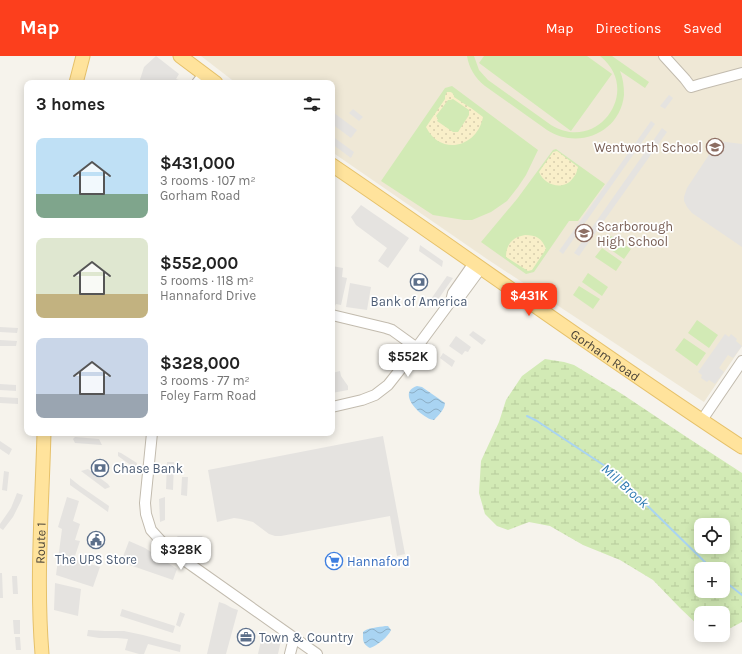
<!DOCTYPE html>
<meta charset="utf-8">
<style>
body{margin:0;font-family:Karla,sans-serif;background:#f6f6f6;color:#222;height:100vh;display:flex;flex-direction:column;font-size:15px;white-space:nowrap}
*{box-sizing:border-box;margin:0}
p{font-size:13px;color:#767676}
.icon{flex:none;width:22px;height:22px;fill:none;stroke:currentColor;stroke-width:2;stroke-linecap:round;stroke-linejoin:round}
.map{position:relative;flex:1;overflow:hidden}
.side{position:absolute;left:24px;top:24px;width:311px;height:356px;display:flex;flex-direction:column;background:#fff;border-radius:8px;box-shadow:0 2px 10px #0003}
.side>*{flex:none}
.fabs{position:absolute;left:694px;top:462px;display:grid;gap:8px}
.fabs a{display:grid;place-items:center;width:36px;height:36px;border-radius:8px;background:#fff;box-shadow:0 2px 10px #0003;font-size:20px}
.price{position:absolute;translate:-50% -34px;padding:0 9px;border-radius:8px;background:#fff;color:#222;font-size:13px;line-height:26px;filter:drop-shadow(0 1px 2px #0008)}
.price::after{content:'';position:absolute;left:50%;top:24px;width:12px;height:9px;margin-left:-6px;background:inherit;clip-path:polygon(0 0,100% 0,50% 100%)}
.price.active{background:#fc3f1d;color:#fff}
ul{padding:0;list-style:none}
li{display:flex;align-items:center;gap:12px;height:100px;padding:0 12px}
li span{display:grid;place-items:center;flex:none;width:112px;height:80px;border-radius:8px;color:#555}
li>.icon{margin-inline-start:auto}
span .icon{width:48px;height:48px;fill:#fffc;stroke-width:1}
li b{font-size:17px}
h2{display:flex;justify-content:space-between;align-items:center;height:48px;padding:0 12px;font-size:17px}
header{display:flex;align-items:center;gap:24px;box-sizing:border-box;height:56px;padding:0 20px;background:#fc3f1d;color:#fff}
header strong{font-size:19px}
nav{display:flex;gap:22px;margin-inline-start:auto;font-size:14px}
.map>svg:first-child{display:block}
</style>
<header>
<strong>Map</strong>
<nav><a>Map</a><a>Directions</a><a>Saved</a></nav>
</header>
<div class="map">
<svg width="742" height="598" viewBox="0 0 742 598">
<defs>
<pattern id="wetland-marsh" width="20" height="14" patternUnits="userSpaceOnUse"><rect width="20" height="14" fill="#d2eab5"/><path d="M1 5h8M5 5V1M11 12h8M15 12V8" fill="none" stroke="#b6ca9c"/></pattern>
<pattern id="sand-dots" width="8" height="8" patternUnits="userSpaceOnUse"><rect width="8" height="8" fill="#f9efc9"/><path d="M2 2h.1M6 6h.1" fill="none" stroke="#d7cead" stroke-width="1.8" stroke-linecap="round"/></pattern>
<pattern id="water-waves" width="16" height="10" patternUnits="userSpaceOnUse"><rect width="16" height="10" fill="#a9d4f2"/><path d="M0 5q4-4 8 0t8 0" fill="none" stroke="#8caec5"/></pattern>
</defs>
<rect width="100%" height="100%" fill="#f6f3ec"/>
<path fill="#efe8d6" d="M201 0H742V290L704 346 487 203 332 96V27H236Z"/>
<path fill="#d2eab5" d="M467 0H474L479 14 488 24 551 69C598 98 643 34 600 0H612L649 26 645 32 620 15C623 22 624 30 624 39 620 77 578 94 547 74L485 30C475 22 469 12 467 0Z
M484 0H587L612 18 571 75 479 7Z
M452 30 538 94 526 119 518 131 507 145 491 156 472 164H464L433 159 381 125 445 32Z
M556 93 605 128 578 165H569L534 216 526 218 481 186 517 143 553 94Z
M611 180 631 193 624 203 604 189Z
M602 192 622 206 616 215 595 201Z
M588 217 608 231 602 240 582 226Z
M579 230 600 243 593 253 573 239Z
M697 264 718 279 709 292 688 277Z
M684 282 706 297 697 310 675 294Z"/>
<path fill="url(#wetland-marsh)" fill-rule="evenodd" d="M545 303 564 306 574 309 622 338 685 380 742 417V566L723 576V557H701V572L680 552 653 524 620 504 583 489 550 470 529 466 508 474 497 470 485 458 479 437 481 405 499 366 506 344 522 320ZM701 469H723V491H701ZM701 513H723V535H701Z"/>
<path fill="url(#sand-dots)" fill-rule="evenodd" d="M447 36H449C452 36 454 38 454 41L469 51 471 52 483 61C477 92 440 100 426 71L445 43V40ZM453 43 469 54V59L458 76H453L437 65 438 63 436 60 448 44H450Z
M557 95 578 111C577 115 576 119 573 122 564 135 545 130 539 116L553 96Z
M525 179C536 179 542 182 546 193L532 214 528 215 506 201C506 188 513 181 525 179Z"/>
<path fill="#e5e3e0" d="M156 0 179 18 176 23 182 25 181 27H139L144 11Z
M669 39 673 42 665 53 660 50Z
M353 53 363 61 359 65 349 57Z
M334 57 357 74 351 82 332 68V60Z
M651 65 655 68 563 198 559 195Z
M662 72 667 76 579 200 574 197Z
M332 80 354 96 351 102 332 88Z
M718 85 742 88V191L692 157 687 151 684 145V141L687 132Z
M361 149 409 182 388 212 378 205 387 192 356 169 351 161Z
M420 189 443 205 442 211 419 195Z
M332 210 343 212 342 221 347 222 341 249 336 248 334 252H332Z
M447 220 453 222 437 245 431 243Z
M350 227 371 231 367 254 346 251Z
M0 271 18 272 17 277 0 276Z
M473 275 486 284 482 289 469 279Z
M725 278 729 281 731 278 737 283 736 285 742 290 733 302 728 299 719 312 724 316 715 328 709 324 707 326 701 322 702 319 698 316Z
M456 280 471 291 468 296 465 295 462 299 449 290Z
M0 284 17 285 16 290H0Z
M443 297 455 305 452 311 440 302Z
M340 315 341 320 348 330V334L332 337V317Z
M0 328 16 329V335L0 334Z
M0 341 18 342V348L0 347Z
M383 380 405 498 397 500 390 460 281 480H275L269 478 253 466 241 463 234 462 217 466 208 414Z
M75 381 99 383 102 389 75 387 73 383Z
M0 385 12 393 9 399 0 393Z
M118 396 121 397 137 407 136 413 118 400Z
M167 406H174L173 434 166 433Z
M88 413 108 428 110 431 105 433 81 415Z
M4 415 9 416 7 435 2 434Z
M182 421H188L187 440 181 439Z
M70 422 80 430 109 450 108 456 70 429Z
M17 437 23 439 21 445 13 461 3 474 0 472V468L11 452Z
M67 441 79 445 73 465 80 468 75 484 80 485 74 503 100 511 93 531 56 519 62 473 58 471Z
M165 441V464L160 466 159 443Z
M177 480H202L206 487 204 488 182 487Z
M129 485 145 492 177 513 173 524 121 506Z
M0 517H2L3 542H0Z
M12 520H17L18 538H13Z
M55 527 81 533 78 560 54 554Z
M219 546 225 548 232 552 238 554 226 598H207Z
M122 553 175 570 173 577 120 560Z
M180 556 185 558 180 571 176 569Z
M13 564H20V578H14Z
M88 574 105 575H124L143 579 181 589 180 596 148 588 144 598H139L125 594 128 583 117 582H99L87 580Z
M262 580 281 584 278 598H258Z
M15 581H20L21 594H16Z"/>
<path fill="url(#water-waves)" d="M417 330 422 331 445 347C445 353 438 360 434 364 423 363 395 337 417 330Z
M385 570H388L391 574C388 581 378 589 370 592 366 590 363 587 363 582 363 581 363 577 363 576 366 572 380 571 385 570Z"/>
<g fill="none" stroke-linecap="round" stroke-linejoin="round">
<path stroke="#a9d4f2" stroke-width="2" d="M527 360 537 365 611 414 712 513
M723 524 742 539"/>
<defs>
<path id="minor" d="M664 0 685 23 691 31 701 28 742 17
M197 27 204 18
M451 245 459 242 481 212
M332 259 386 272 392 274 417 292
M332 351 362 344 375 339 388 329 403 310 451 245 453 237 474 207
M702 364 742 305
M152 377 145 447 146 458 151 474 161 485 174 497 317 598
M290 598 294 582"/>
<g id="major">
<path d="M180 0 216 27"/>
<path d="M76 27 83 0"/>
<path id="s1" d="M332 109C469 202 603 300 742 391"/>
<path id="s2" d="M42 598C36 524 42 451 44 377"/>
</g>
</defs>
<use href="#minor" stroke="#c2bbae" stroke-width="12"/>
<use href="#major" stroke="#e6c16a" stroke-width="15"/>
<use href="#minor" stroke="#fff" stroke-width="10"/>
<use href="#major" stroke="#ffe39c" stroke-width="13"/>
</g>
<defs>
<symbol id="school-ring" viewBox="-11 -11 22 22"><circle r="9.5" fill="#fff" stroke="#8d6e63" stroke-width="1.5"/><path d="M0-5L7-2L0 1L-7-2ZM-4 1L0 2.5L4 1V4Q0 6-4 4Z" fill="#8d6e63"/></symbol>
<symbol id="bank-ring" viewBox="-11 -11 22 22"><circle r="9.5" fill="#fff" stroke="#5c6f8a" stroke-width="1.5"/><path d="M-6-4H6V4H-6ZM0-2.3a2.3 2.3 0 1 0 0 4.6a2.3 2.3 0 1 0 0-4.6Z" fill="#5c6f8a"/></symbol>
<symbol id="civic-ring" viewBox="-11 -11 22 22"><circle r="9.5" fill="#fff" stroke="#5c6f8a" stroke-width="1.5"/><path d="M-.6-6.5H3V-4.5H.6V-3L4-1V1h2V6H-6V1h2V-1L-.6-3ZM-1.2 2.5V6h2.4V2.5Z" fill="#5c6f8a"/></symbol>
<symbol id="supermarket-ring" viewBox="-11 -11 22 22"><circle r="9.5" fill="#fff" stroke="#3f7fe0" stroke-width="1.5"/><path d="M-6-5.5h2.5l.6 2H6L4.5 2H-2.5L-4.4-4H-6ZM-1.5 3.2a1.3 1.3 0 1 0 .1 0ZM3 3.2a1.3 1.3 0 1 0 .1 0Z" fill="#3f7fe0"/></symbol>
<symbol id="office-ring" viewBox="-11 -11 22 22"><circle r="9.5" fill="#fff" stroke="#5c6f8a" stroke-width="1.5"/><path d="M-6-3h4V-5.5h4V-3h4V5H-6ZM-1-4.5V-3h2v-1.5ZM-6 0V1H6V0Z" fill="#5c6f8a"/></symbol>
</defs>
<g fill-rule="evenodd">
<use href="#school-ring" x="705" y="81" width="20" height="20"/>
<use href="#school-ring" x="574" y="167" width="20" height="20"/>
<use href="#bank-ring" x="409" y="216" width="20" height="20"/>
<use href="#bank-ring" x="90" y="402" width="20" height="20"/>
<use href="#civic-ring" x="86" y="474" width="20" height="20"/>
<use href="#supermarket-ring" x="324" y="495" width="20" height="20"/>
<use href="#office-ring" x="236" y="571" width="20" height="20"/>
</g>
<g text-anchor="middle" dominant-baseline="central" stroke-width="3.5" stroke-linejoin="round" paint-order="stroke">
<g font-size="13" fill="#785e54" stroke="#fff" text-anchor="end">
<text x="702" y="91">Wentworth School</text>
<text x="597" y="170" text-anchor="start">Scarborough<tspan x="597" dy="15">High School</tspan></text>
</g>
<g font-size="13" fill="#4e5e75" stroke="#fff">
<text x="419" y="245">Bank of America</text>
<text x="113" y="412" text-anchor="start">Chase Bank</text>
<text x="96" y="503">The UPS Store</text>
<text x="259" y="581" text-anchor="start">Town &amp; Country</text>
</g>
<g font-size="13" fill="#4b4439" stroke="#fff">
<text stroke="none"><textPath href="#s1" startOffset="333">Gorham Road</textPath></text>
<text stroke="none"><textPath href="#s2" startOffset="111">Route 1</textPath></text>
</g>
<g font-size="13" fill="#366cbe" stroke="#fff" text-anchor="start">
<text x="347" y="505">Hannaford</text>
</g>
<g font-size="14" font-style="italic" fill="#2e7ab2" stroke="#fff">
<text transform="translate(625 430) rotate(42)">Mill Brook</text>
</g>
</g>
</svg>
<div class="fabs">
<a><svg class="icon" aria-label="locate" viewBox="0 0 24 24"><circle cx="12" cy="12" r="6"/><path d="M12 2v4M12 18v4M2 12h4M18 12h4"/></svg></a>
<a>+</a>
<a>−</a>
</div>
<b class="price active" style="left:529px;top:261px">$431K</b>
<b class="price" style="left:408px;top:322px">$552K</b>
<b class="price" style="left:181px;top:515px">$328K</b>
<section class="side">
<h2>3 homes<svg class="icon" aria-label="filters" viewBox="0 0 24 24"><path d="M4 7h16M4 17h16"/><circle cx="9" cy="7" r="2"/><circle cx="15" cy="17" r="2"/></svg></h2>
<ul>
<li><span style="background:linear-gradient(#bfe0f5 70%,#7fa58c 0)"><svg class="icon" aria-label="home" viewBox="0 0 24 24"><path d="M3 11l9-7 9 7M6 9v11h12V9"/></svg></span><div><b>$431,000</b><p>3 rooms · 107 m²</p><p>Gorham Road</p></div></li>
<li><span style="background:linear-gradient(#dfe7d0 70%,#c2b280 0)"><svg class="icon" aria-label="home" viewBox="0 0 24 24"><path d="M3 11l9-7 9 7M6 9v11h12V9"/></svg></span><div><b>$552,000</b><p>5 rooms · 118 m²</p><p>Hannaford Drive</p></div></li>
<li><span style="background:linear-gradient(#c9d6e8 70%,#9aa5b1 0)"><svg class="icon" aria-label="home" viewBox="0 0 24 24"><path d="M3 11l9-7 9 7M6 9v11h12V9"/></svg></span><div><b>$328,000</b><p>3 rooms · 77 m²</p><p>Foley Farm Road</p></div></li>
</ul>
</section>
</div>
